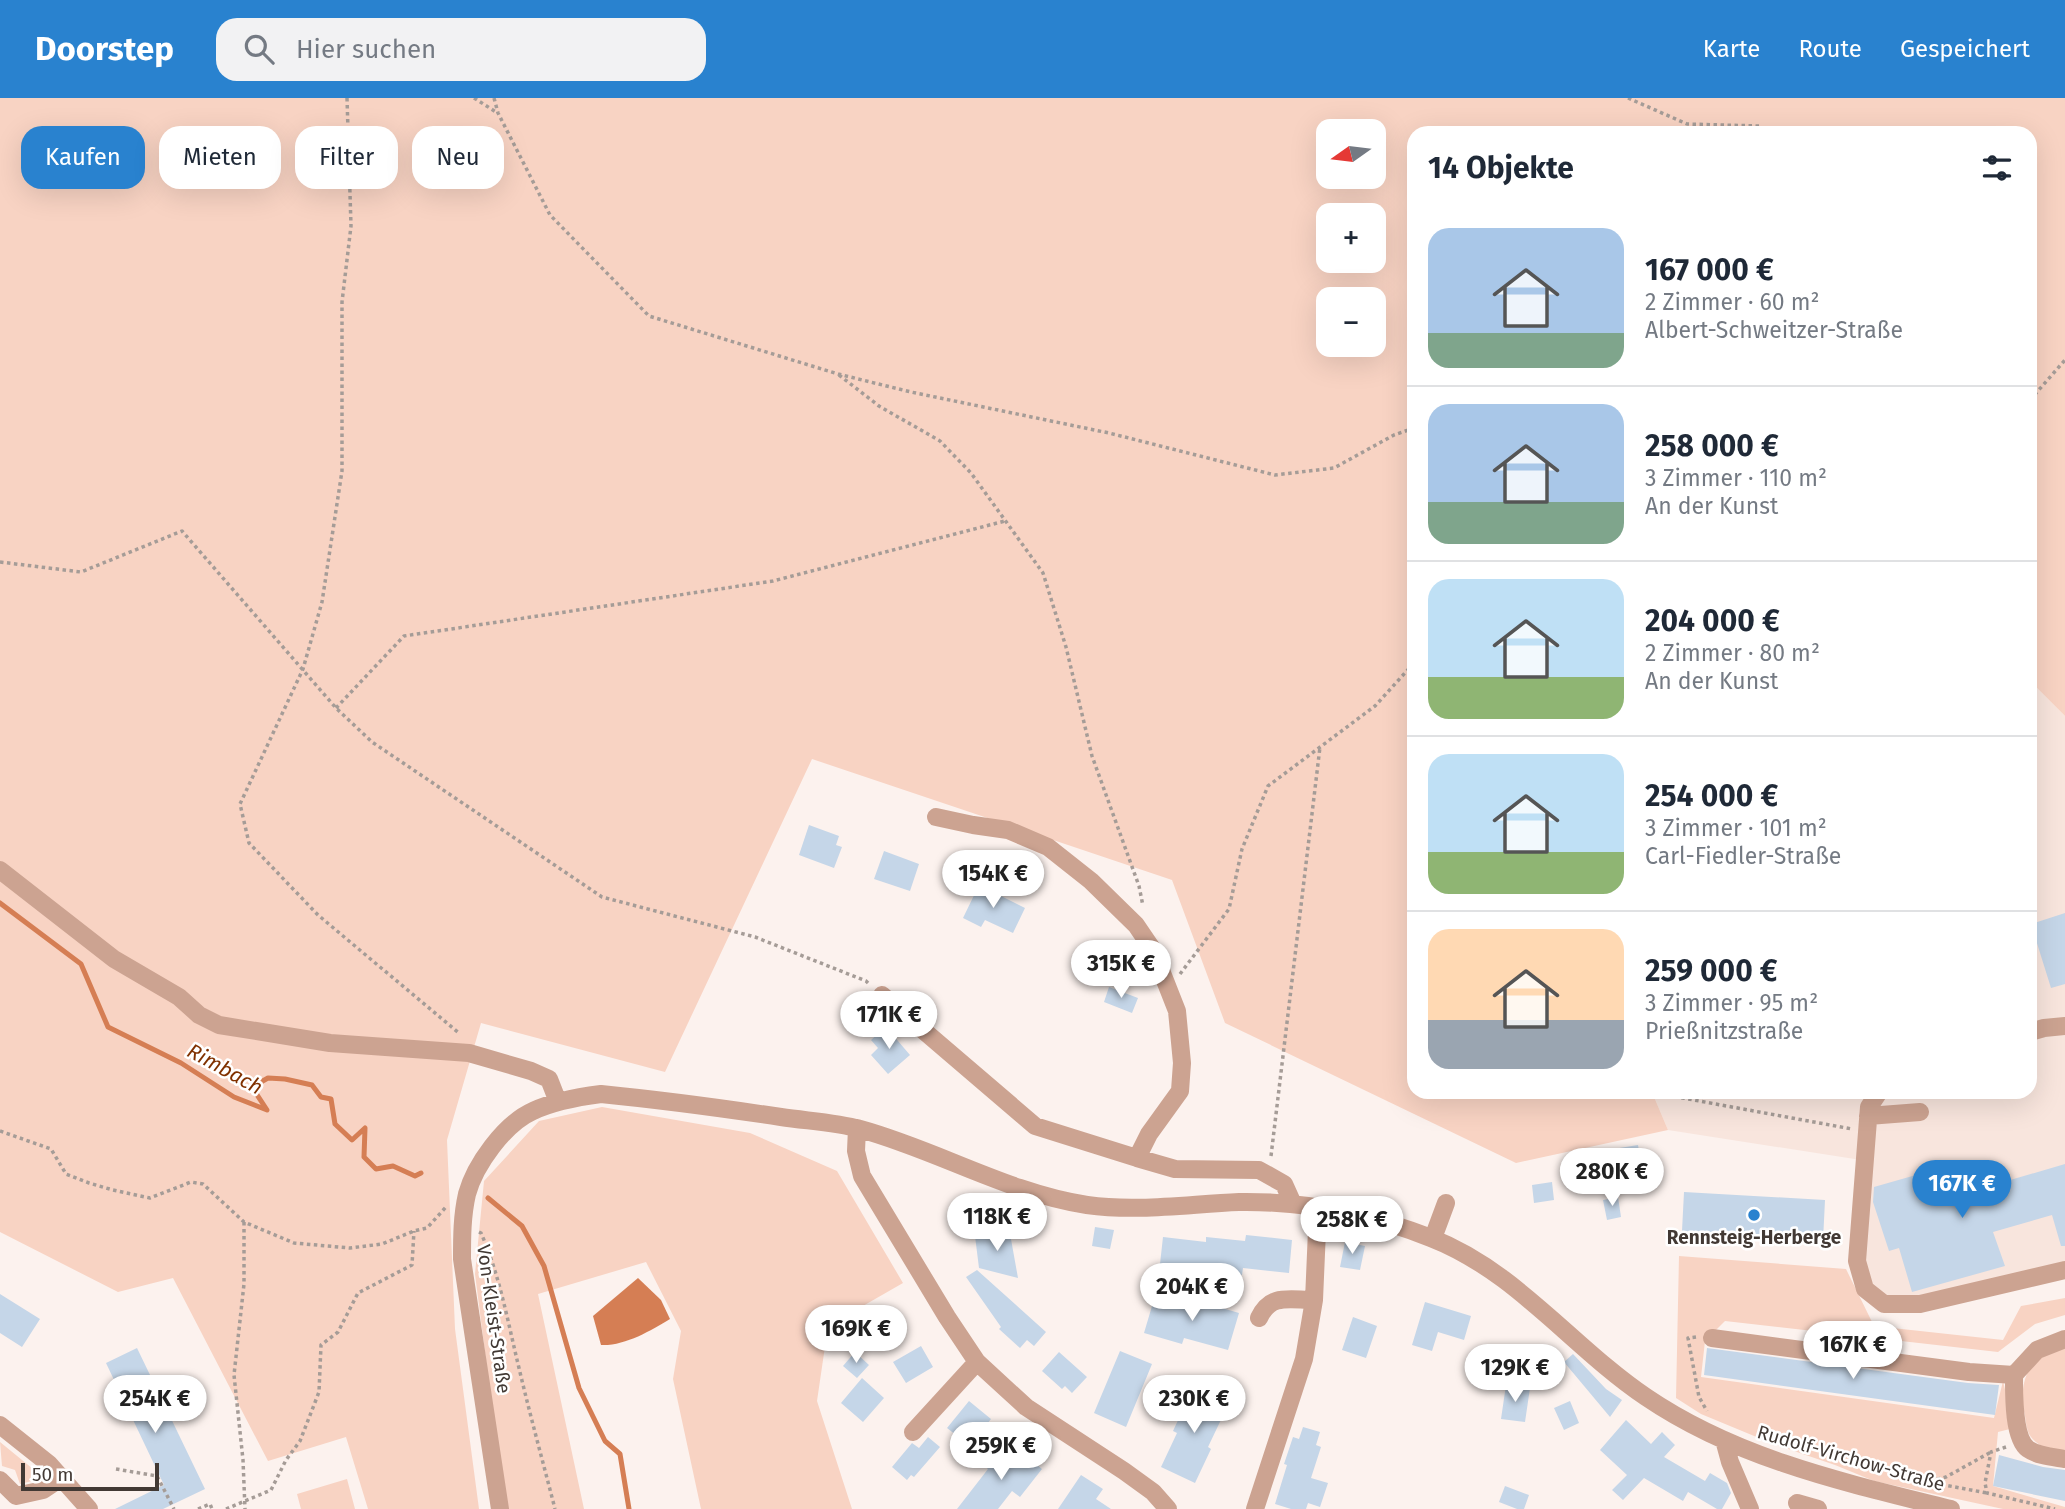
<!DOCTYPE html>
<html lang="de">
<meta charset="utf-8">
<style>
body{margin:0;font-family:"Fira Sans",sans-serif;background:#f2f2f3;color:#1f2937;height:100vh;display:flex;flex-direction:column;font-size:26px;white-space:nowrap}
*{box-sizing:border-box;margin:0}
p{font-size:23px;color:#747a83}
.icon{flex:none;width:38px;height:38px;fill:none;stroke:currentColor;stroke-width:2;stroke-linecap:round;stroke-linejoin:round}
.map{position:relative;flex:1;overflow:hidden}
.sheet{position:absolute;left:1407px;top:28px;width:630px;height:973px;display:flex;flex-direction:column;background:#fff;border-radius:21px;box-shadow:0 7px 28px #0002}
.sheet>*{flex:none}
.guide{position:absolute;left:21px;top:28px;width:665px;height:63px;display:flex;gap:14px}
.needle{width:46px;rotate:256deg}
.controls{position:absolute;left:1316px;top:21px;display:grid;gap:14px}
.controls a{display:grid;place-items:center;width:70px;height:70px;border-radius:14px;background:#fff;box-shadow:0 7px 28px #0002;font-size:35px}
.scale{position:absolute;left:21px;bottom:18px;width:138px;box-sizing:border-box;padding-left:7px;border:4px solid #423934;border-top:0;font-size:19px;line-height:24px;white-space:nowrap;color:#423934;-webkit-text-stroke:5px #fff;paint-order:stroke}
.price{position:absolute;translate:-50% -60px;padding:0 16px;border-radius:24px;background:#fff;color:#222;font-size:23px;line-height:46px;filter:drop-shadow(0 2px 4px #0008)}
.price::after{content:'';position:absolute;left:50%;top:42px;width:21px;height:16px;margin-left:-10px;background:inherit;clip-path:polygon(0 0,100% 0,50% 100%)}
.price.selected{background:#2982cf;color:#fff}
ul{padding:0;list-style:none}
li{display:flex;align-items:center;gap:21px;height:175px;padding:0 21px}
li+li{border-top:2px solid #e0e1e3}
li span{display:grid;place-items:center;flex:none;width:196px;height:140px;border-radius:21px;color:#555}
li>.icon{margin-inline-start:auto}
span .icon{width:84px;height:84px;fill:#fffc;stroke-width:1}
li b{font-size:30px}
h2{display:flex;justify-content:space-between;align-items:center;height:84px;padding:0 21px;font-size:30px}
.tag{padding:0 24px;border-radius:21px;background:#fff;box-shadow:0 7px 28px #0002;font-size:24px;line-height:63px}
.tag.selected{background:#2982cf;color:#fff}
header{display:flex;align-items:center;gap:42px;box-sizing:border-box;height:98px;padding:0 35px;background:#2982cf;color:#fff}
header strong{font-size:33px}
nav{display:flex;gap:38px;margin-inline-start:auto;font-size:24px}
.search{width:490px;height:63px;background:#f2f2f3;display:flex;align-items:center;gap:18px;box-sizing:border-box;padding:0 24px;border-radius:21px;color:#747a83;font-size:26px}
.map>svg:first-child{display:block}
</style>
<header>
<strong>Doorstep</strong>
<div class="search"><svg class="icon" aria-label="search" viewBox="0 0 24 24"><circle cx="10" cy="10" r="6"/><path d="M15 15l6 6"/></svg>Hier suchen</div>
<nav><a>Karte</a><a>Route</a><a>Gespeichert</a></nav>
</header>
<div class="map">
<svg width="2065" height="1411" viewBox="0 0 2065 1411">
<rect width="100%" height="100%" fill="#fcf2ee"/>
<path fill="#f8e5dd" d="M2030 583 2065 618V1174L1920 1210 1863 1192 1861 1062 1668 1032 1652 994H2030Z"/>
<path fill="#f8d3c3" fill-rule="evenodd" d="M0 0H2065V618L2030 583V35H1414V994H1652L1668 1032 1516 1065 1225 925 1172 782 812 661 665 974 481 925 447 1042 455 1231 479 1411H368L346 1339 268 1363 173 1180 118 1194 0 1134ZM1328 33H1374V79H1328ZM1328 117H1374V163H1328ZM1328 201H1374V247H1328Z
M602 1009 750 1035 837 1073 903 1185 828 1228 817 1303 852 1411H701L673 1281 681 1233 646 1164 538 1196 584 1411H505L475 1176 484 1083 539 1023Z
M1679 1158 1846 1171 1874 1228 2003 1242 2021 1208 2065 1200V1217L2035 1226 1998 1254 1725 1223 1705 1243 1701 1279 1994 1320 2003 1283 2014 1330 1998 1334 1993 1388 2065 1409V1411H2003L1874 1383 1835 1367 1771 1345 1701 1316 1676 1300Z
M2065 1247V1355C2052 1352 2039 1350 2031 1339 2027 1334 2026 1325 2025 1318 2017 1284 2029 1255 2065 1247Z
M0 1344 44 1380 20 1386 15 1372 2 1368Z
M347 1381 355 1411H301L297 1396Z"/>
<path fill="#d57e54" d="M638 1180 661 1202 670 1221C650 1233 625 1248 601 1247L593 1218Z"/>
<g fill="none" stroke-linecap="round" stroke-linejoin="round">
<path stroke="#d57e54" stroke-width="5" d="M0 805 81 866 108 929 181 965 234 999 267 1012 252 989 268 980 285 981 312 987 321 999 331 1001 335 1026 352 1042 365 1030 364 1059 376 1071 393 1068 415 1078 421 1075
M488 1100 522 1128 544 1168 579 1290 605 1343 620 1356 629 1411"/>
</g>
<path fill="#c5d6e8" d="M809 727 839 738 836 747 842 749 834 770 799 757Z
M884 753 919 766 910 793 874 781Z
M979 787 1025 810 1013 835 985 822 981 829 963 820Z
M2065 815V886L2051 890 2031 826Z
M1109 889 1138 900 1132 915 1104 904Z
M886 929 910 957 888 976 871 957 878 950 871 942Z
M1638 1047 1643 1077 1612 1082 1607 1052Z
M1965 1063 1973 1093 2065 1066V1148H2061L2052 1117 1993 1134 2005 1168 1912 1194 1899 1150 1889 1153 1873 1104 1874 1089Z
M1552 1084 1554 1102 1534 1105 1532 1087Z
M1684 1094 1825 1102 1823 1143 1682 1133Z
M1618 1099 1621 1119 1607 1122 1603 1102Z
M1095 1129 1114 1132 1110 1151 1092 1148Z
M1009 1130 1018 1180 979 1170 975 1138Z
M1246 1137 1292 1142 1289 1175 1243 1170 1242 1177 1203 1173 1202 1179 1159 1175 1163 1139 1206 1144V1139L1245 1143Z
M1345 1144 1365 1148 1360 1172 1340 1169Z
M977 1172 1046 1234 1034 1248 1027 1242 1020 1250 999 1231 1001 1229 966 1179Z
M0 1196 40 1221 22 1249 0 1235Z
M1155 1198 1193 1209 1195 1202 1239 1215 1228 1252 1184 1240 1182 1246 1144 1235Z
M1425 1204 1471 1218 1464 1242 1438 1234 1432 1253 1412 1247Z
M1353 1219 1377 1228 1366 1260 1342 1252Z
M921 1248 933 1269 906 1285 893 1264Z
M137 1250 205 1391 163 1411H115L164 1387 106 1265Z
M1707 1250 1968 1285 1999 1287 1995 1317 1704 1277Z
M1120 1253 1152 1266 1126 1329 1094 1315Z
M855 1254 869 1267 857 1280 843 1268Z
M1059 1254 1087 1279 1072 1295 1065 1288 1062 1291 1042 1273Z
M1573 1256 1606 1291 1622 1302 1610 1319 1564 1264Z
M862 1280 884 1300 863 1324 841 1305Z
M1506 1287 1530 1290 1525 1324 1501 1321Z
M1193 1290 1228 1307 1208 1349 1211 1351 1195 1385 1161 1369 1177 1335 1173 1333Z
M969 1303 991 1321 970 1348 947 1330Z
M1570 1303 1579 1325 1564 1332 1554 1310Z
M1626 1322 1651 1346 1662 1334 1675 1347 1664 1359 1705 1383 1710 1375 1727 1385 1731 1395 1722 1411H1717L1688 1394 1683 1403 1644 1380 1623 1402 1612 1392 1627 1377 1600 1352Z
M1303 1329 1320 1334 1316 1347 1321 1349 1311 1380 1328 1385 1320 1409 1308 1405 1306 1411H1291L1275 1406 1287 1367 1284 1366 1293 1339 1299 1341Z
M928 1339 940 1349 914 1379 911 1377 907 1382 892 1369 912 1345 919 1350Z
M993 1354 1010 1368 1021 1354 1042 1371 1020 1399 1012 1393 998 1411H957L988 1371 982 1366Z
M1999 1357 2043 1369 2065 1372V1403L1993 1388Z
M1081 1377 1103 1391 1096 1401 1111 1411H1058Z
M1505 1388 1529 1397 1524 1411H1517L1499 1404Z"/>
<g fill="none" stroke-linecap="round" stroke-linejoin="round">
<path stroke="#a59c97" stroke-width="3.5" stroke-dasharray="3.5 3.5" stroke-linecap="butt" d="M347 0 351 128 342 204V373L322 504 303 571 240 706 249 745 318 817 460 936
M474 0 496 14
M494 0 498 15 550 117 649 218 838 276 911 294 1109 335 1275 377 1334 370 1394 337 1414 330
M1628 0 1687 26 1759 28 1762 35
M839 277 879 308 940 343 971 375 1043 475 1066 549 1092 658 1139 788 1143 808
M2030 302 2065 262
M0 464 81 474 182 433 336 610 372 644 602 799 755 839 866 883 870 887
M336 610 404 538 773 483 1005 423
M1180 876 1229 811 1242 751 1268 688 1375 608 1414 565
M1670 994 1672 998 1852 1031
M0 1033 51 1051 66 1076 89 1085 113 1092 150 1100 191 1084 203 1086 244 1124 294 1145 350 1150 382 1146 414 1133 427 1130 446 1109
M1271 1058 1320 649
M244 1124V1186L234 1277 243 1362 245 1411
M479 1134 481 1135C500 1178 508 1225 519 1270 530 1317 543 1364 555 1411
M1696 1239 1688 1240 1699 1299 1707 1313
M2006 1349 1991 1354 1985 1385 1987 1395 2055 1411
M116 1371 157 1378 174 1411
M1907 1380 1987 1395
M1930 1383 1946 1379 1991 1354
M198 1411 210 1406 212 1411
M226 1411 271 1392 286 1362 300 1343 319 1294 321 1247 338 1234 358 1195 412 1167 414 1133"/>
<path stroke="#cca391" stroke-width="18" d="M936 719 973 727 1008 732 1048 749 1091 783 1136 827 1153 852 1177 913 1182 965 1180 993 1149 1036 1137 1060 1175 1071 1259 1072 1284 1086 1293 1106
M0 772 114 861 179 899 199 917 219 927 330 945 469 955 531 973 549 981 558 1004
M882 897 1035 1028 1137 1060
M2030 934 2044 930 2065 928
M1879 994 1869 1009 1857 1163 1865 1191 1884 1206H1920L2065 1172
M1868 1018 1920 1014
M857 1030 856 1053 862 1078 947 1219 977 1264 1026 1309 1124 1373 1153 1394 1168 1411
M1433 1140 1446 1105
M1259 1220C1271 1195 1289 1202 1314 1202
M1712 1240 1969 1274 2014 1277C2014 1295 2013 1340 2028 1351 2038 1358 2053 1359 2065 1361
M2014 1277 2037 1252 2065 1241
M0 1327 49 1366 89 1411
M913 1334 977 1264
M1724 1342 1730 1364 1750 1411
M0 1382 16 1398 43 1392 61 1380
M1797 1405 1818 1411
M500 1411 462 1161C462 1139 462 1118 467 1096 475 1067 504 1026 533 1013 554 1003 578 999 601 996 661 1002 721 1010 781 1019 807 1023 835 1024 860 1031 937 1052 1008 1095 1087 1107 1137 1114 1189 1106 1239 1104 1305 1103 1370 1116 1431 1140 1516 1173 1572 1249 1646 1299 1737 1361 1846 1385 1951 1411
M1255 1411 1304 1261 1314 1202 1318 1109"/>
</g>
<circle fill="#2982cf" stroke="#fff" stroke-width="2.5" cx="1754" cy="1117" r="7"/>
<g text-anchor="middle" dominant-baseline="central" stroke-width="5" stroke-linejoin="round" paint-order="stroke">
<g font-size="19" font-weight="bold" fill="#423934" stroke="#fff">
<text x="1754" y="1139">Rennsteig-Herberge</text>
</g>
<g font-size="19" fill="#423934" stroke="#fff">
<text transform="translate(494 1221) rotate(82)">Von-Kleist-Straße</text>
<text transform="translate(1851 1360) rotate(16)">Rudolf-Virchow-Straße</text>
</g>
<g font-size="21" font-style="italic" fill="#803100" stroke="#fff">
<text transform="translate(225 971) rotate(29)">Rimbach</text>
</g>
</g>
</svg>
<div class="controls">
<a><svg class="needle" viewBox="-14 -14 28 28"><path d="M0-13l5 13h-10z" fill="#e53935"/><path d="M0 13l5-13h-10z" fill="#747a83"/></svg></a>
<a>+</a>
<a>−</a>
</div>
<div class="scale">50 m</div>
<b class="price" style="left:993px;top:812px">154K €</b>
<b class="price" style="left:1121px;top:902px">315K €</b>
<b class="price" style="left:889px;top:953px">171K €</b>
<b class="price" style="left:1612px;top:1110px">280K €</b>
<b class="price selected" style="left:1962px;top:1122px">167K €</b>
<b class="price" style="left:997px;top:1155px">118K €</b>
<b class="price" style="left:1352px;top:1158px">258K €</b>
<b class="price" style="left:1192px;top:1225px">204K €</b>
<b class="price" style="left:856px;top:1267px">169K €</b>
<b class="price" style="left:1853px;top:1283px">167K €</b>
<b class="price" style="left:1515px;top:1306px">129K €</b>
<b class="price" style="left:155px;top:1337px">254K €</b>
<b class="price" style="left:1194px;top:1337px">230K €</b>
<b class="price" style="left:1001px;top:1384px">259K €</b>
<div class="guide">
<a class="tag selected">Kaufen</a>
<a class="tag">Mieten</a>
<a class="tag">Filter</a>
<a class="tag">Neu</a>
</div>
<section class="sheet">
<h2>14 Objekte<svg class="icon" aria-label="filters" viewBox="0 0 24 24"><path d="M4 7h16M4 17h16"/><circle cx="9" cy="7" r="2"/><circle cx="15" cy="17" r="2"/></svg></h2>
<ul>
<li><span style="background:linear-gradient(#a9c7e8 75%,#7fa58c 0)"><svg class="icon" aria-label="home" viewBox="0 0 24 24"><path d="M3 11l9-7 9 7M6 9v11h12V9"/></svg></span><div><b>167 000 €</b><p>2 Zimmer · 60 m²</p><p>Albert-Schweitzer-Straße</p></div></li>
<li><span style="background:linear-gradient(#a9c7e8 70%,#7fa58c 0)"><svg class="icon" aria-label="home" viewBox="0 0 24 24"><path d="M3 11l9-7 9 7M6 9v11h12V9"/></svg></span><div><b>258 000 €</b><p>3 Zimmer · 110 m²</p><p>An der Kunst</p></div></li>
<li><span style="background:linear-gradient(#bfe0f5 70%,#8fb573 0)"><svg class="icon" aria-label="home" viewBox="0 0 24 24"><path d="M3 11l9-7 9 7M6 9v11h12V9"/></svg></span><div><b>204 000 €</b><p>2 Zimmer · 80 m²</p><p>An der Kunst</p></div></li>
<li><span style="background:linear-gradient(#bfe0f5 70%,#8fb573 0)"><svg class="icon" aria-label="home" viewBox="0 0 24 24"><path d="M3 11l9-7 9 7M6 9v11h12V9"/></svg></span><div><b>254 000 €</b><p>3 Zimmer · 101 m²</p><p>Carl-Fiedler-Straße</p></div></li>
<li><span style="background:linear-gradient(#ffd9b3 65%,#9aa5b1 0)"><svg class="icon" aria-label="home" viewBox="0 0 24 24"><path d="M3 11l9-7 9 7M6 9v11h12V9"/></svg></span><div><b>259 000 €</b><p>3 Zimmer · 95 m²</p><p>Prießnitzstraße</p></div></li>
</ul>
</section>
</div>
